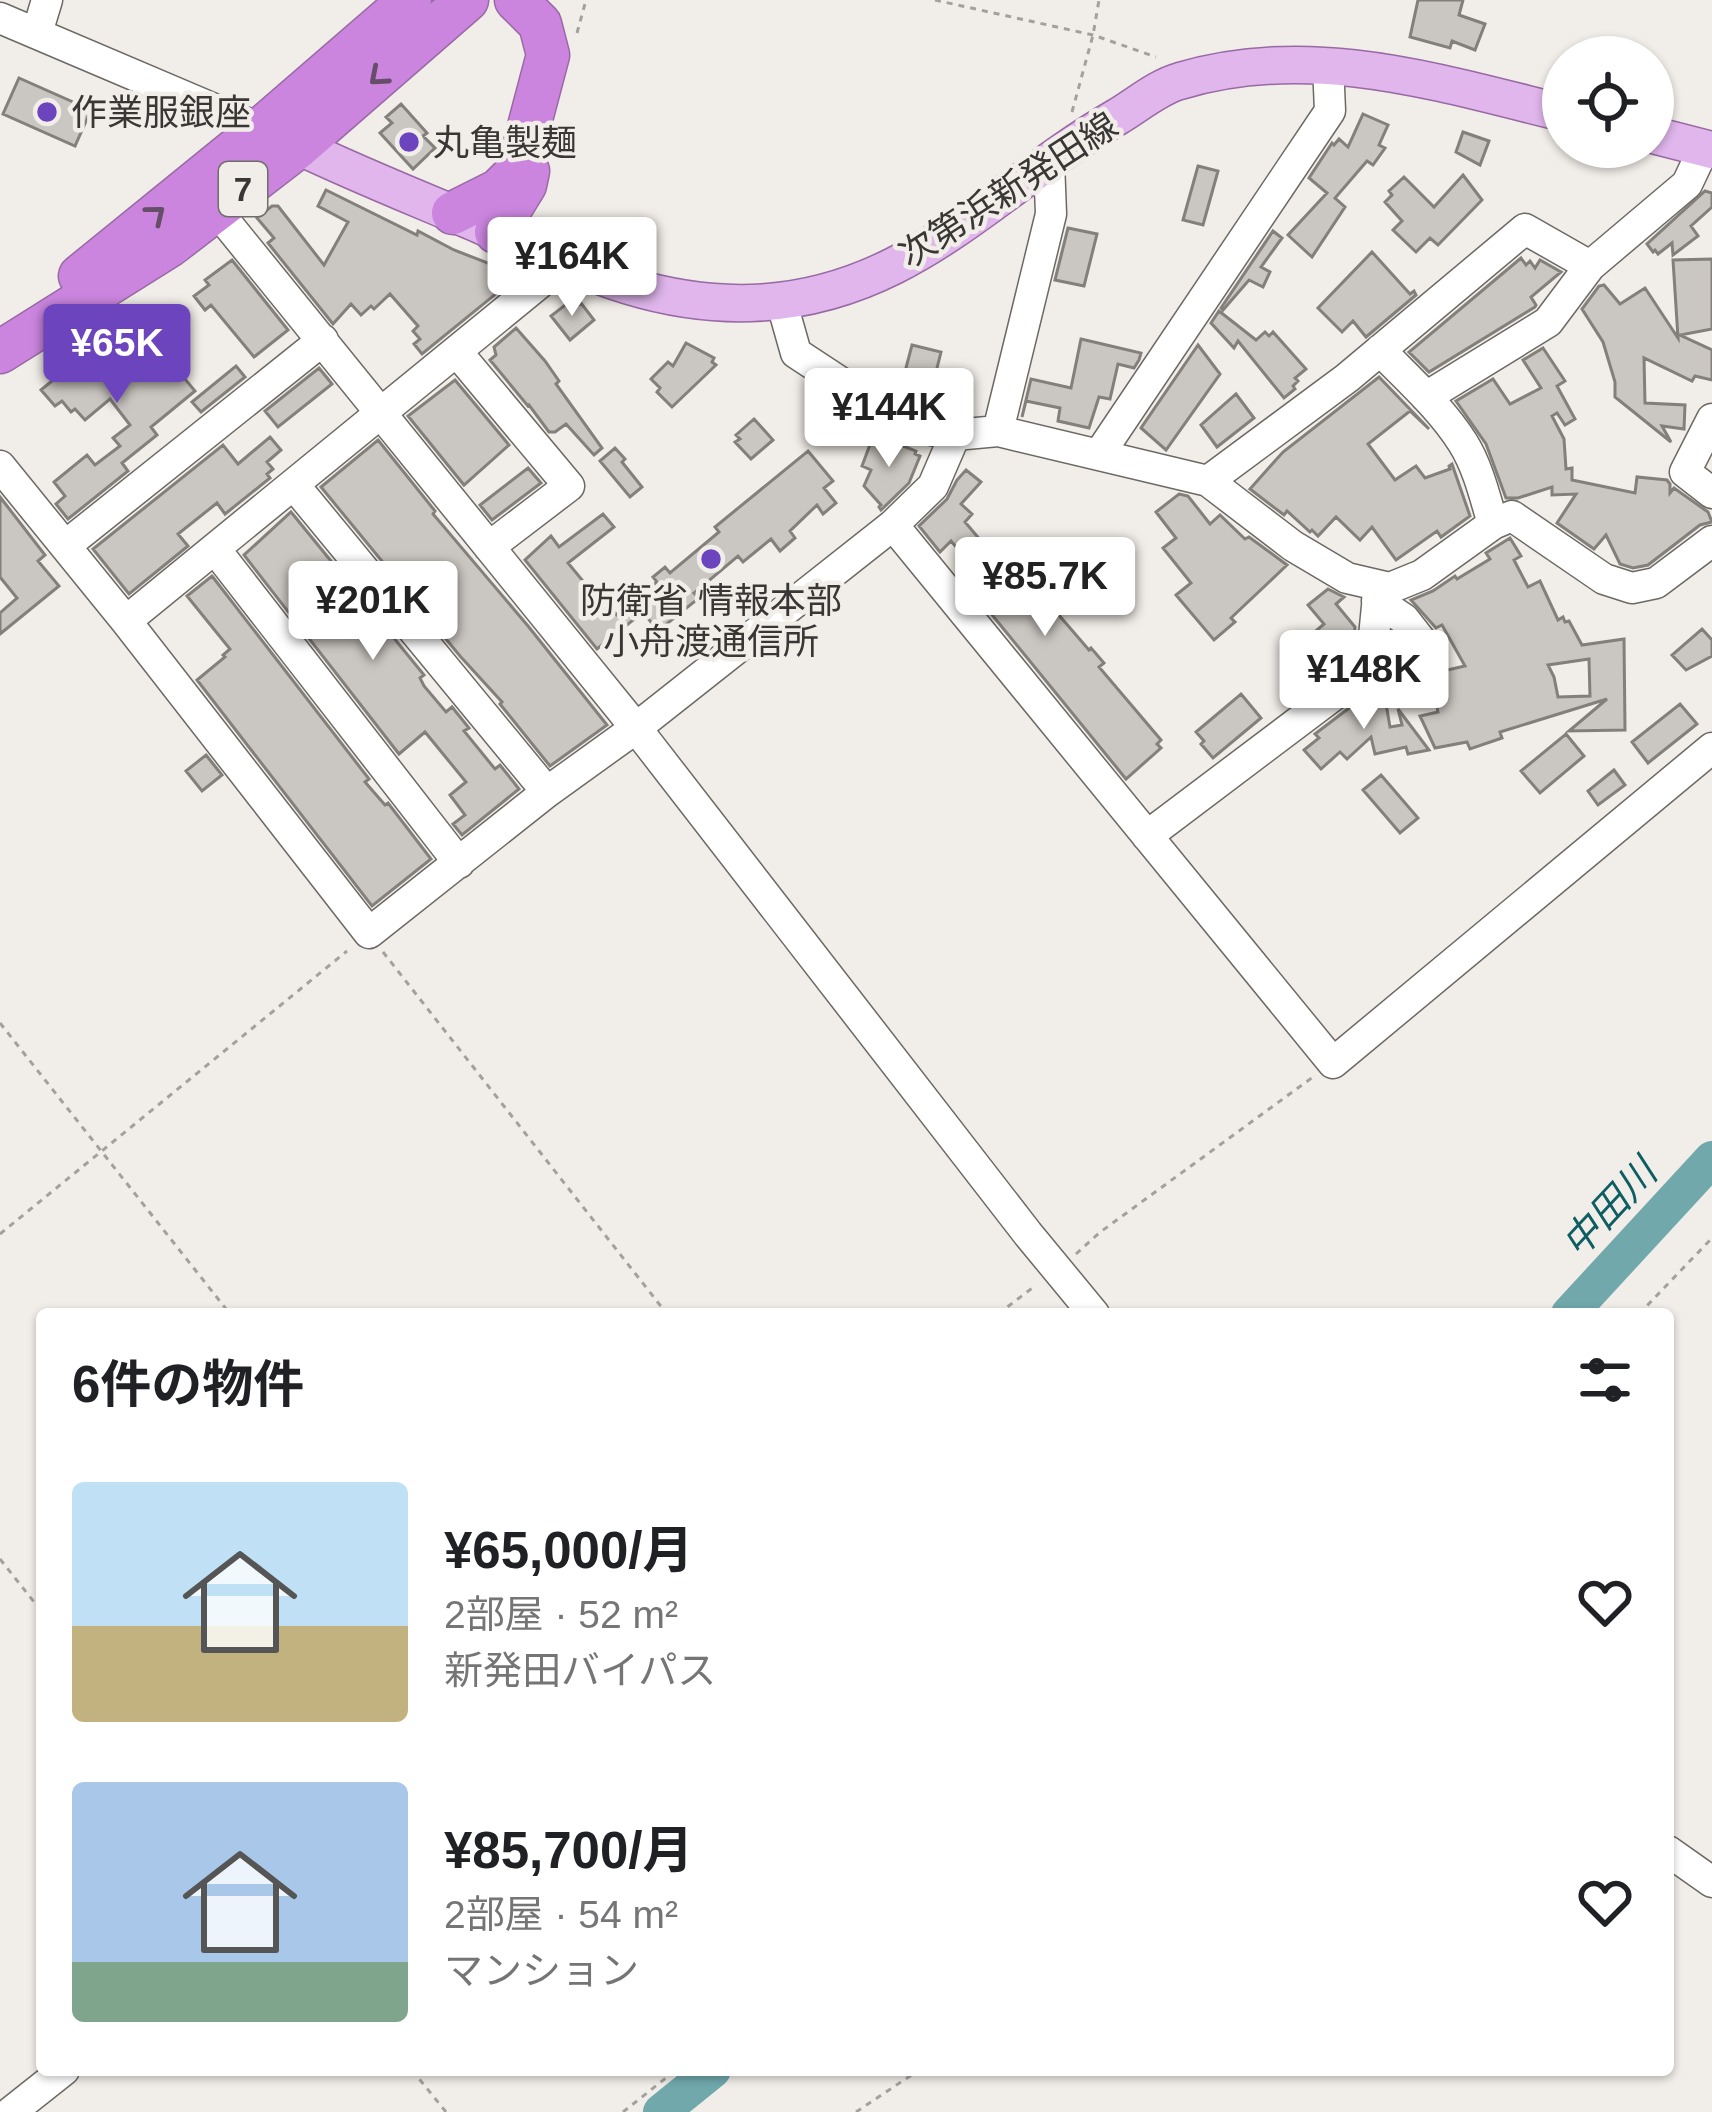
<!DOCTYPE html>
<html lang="ja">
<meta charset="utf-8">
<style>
body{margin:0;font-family:Helvetica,"Noto Sans JP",sans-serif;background:#f2f2f2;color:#202124;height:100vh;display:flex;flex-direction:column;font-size:45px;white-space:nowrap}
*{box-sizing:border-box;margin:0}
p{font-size:39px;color:#757577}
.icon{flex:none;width:66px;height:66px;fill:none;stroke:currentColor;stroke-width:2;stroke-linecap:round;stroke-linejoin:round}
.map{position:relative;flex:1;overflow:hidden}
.side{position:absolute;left:36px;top:1308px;width:1638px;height:768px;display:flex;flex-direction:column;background:#fff;border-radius:12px;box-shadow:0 3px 9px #0004}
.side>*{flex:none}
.tools{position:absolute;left:1542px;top:36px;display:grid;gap:24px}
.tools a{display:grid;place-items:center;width:132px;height:132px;border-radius:50%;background:#fff;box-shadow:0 3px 9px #0004;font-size:60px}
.price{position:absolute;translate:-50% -102px;padding:0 27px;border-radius:12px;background:#fff;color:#222;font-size:39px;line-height:78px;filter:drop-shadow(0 3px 6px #0008)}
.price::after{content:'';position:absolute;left:50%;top:72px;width:36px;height:27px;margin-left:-18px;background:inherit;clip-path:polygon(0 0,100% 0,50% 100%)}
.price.current{background:#6c45be;color:#fff}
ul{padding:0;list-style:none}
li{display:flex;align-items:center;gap:36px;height:300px;padding:0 36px}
li span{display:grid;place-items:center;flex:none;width:336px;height:240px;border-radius:12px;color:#555}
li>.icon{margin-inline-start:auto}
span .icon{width:144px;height:144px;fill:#fffc;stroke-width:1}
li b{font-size:51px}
h2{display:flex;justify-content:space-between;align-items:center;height:144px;padding:0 36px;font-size:51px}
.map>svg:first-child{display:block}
</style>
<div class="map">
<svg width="1712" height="2112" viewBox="0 0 1712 2112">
<rect width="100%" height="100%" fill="#f1ede8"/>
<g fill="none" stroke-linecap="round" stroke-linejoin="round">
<path stroke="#70a8ac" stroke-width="36" d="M1569 1314 1712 1159
M661 2112 713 2070"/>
</g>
<path fill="#cac6c1" stroke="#837f7b" stroke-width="3" fill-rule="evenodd" d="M1418 0H1463L1459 15 1485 24 1475 50 1452 41 1450 48 1410 37Z
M19 78 91 110 75 146 3 114Z
M401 104 427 133 423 136 435 148 413 169 380 133 392 123 386 117Z
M1363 114 1388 125 1379 145 1385 148 1373 165 1367 161 1335 198 1345 207 1312 257 1288 235 1327 193 1309 178 1332 143 1334 145 1339 139 1348 147Z
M1463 132 1489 141 1480 165 1456 152Z
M1198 166 1218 171 1203 225 1183 220Z
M1463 175 1482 200 1438 245 1430 238 1416 252 1393 230 1402 221 1385 202 1392 195 1389 191 1404 177 1434 207Z
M326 190 417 235 418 231 454 250 519 275 422 354 414 344 420 339 413 331 418 326 390 294 374 309 371 306 361 315 351 304 333 324 268 243 274 238 257 218 272 206H278L324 265 348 222 318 206Z
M1705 191 1712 193V207L1691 226 1698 236 1673 255 1672 243 1658 254 1655 250 1653 252 1647 244Z
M1068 228 1097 234 1084 286 1055 280Z
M1273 231 1282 238 1261 267 1270 272 1263 287 1249 280 1223 310 1221 308Z
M1372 252 1410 294 1414 291 1416 295 1366 337 1353 321 1342 332 1318 308Z
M1521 258 1526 265 1530 261 1535 268 1540 260 1561 272 1531 297 1536 305 1535 307 1429 372 1409 352Z
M1712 259V329L1680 335 1712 350V380L1695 376 1692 381 1644 358 1645 403 1685 405 1684 429 1662 426 1671 442 1615 397V382L1603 342 1582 309 1599 286 1604 285 1620 304 1645 288 1678 338 1673 260Z
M232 260 288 330 254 357 211 305 205 310 194 296 209 285 205 280Z
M569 302 574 308 581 303 594 320 570 340 551 316Z
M1219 311 1256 340 1265 332 1269 336 1273 332 1306 369 1295 378 1298 381 1293 386 1295 389 1284 398 1238 341 1234 348 1211 323Z
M136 320 195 391 151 427 157 435 122 463 128 471 68 519 56 504 65 496 54 482 87 455 95 465 120 446 113 438 130 425 110 399 85 420 75 409 71 412 62 401 55 406 41 390 64 371 68 376Z
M516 328 545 361 559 381 556 384 602 448 594 455 566 424 555 432H549L529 405 528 406 490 360 496 355 494 347Z
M1081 339 1141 353 1139 360 1134 368 1118 364 1110 399 1099 397 1089 428 1058 421 1060 408 1026 401 1022 417 1031 379 1071 388Z
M686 343 714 358 712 362 716 365 672 407 657 392 660 388 651 379 668 362 673 366Z
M912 345 941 352 927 408 909 404 914 387 902 383Z
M1198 345 1220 374 1166 450 1141 428Z
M1543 348 1565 381 1557 386 1575 419 1565 425 1557 413 1552 416 1564 439 1566 469 1572 468V480L1635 493 1637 477 1667 480 1670 484V493L1674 488 1708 512 1712 522 1700 525 1648 565 1633 568 1620 564 1606 535 1594 549 1557 523 1576 494 1552 495V487L1518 498H1506L1486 444 1456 401 1493 379 1510 404 1541 388 1523 360Z
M236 366 245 377 201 412 192 402Z
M319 368 332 384 278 427 265 411Z
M1379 377 1429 429 1410 411 1368 444 1395 480 1416 466 1425 478 1450 469 1449 466 1452 464 1470 516 1441 537 1437 531 1396 560 1372 527 1360 540 1336 517 1318 536 1312 530 1310 532 1287 511 1284 515 1250 489 1283 452Z
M455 380 509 445 464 485 408 416Z
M1236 394 1254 418 1217 447 1201 425Z
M754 419 773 440 751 459 735 442 740 439 736 435Z
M270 437 281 450 267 462 273 469 267 474 270 478 225 514 217 503 178 534 188 546 129 594 93 549 223 445 238 464Z
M883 438 916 451 915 454 920 456 909 483 881 510 879 507 881 505 864 486 871 470 862 466 871 442 880 445Z
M378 440 435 511 433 514 528 626 607 725 550 766 500 704 502 702 460 656 321 487Z
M615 448 625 459 622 462 642 487 630 497 600 461Z
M808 451 833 481 824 488 836 503 823 514 817 505 790 531 795 538 780 551 771 539 743 562 738 556 694 593 699 598 658 631 643 612 597 649 525 560 551 536 559 547 603 514 614 527 568 563 597 598 599 596 617 615 657 582 653 577 665 567 670 573 719 532 715 527Z
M528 468 541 483 492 520 480 505Z
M966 470 981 482 961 504 972 514 965 522 1015 581 1021 575 1024 579 1026 577 1089 650 1091 648 1104 663 1099 667 1161 740 1157 744 1161 748 1126 779 962 578 974 568 951 541 940 552 919 526 947 499 957 480Z
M1179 494 1188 496 1210 524 1220 515 1245 539 1249 537 1287 565 1231 618 1235 622 1214 640 1176 595 1191 583 1163 548 1176 538 1156 512Z
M0 497 45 555 38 561 59 586 0 634V613L17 598 0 577Z
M291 512 424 675 420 678 424 686 446 712 452 707 469 728 464 731 495 769 500 765 519 789 462 835 453 824 465 815 450 795 466 782 425 732 399 754 244 555Z
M1510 538 1521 556 1514 560 1528 587 1540 581 1558 620 1563 617 1565 622 1569 621 1582 645 1624 639 1625 730 1569 731 1607 699 1500 732 1502 738 1470 749 1467 742 1435 748 1420 716 1438 712 1430 674 1465 666 1442 625 1436 628 1411 600 1433 591 1455 576 1457 579 1490 559 1486 553ZM1589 659 1590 696 1558 697 1554 677 1548 665Z
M212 576 369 779 365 782 385 805 388 803 431 859 372 906 197 680 225 657 223 655 230 649 187 596Z
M1328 589 1344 597 1336 604 1355 627 1352 657 1307 691 1296 677 1316 662 1303 642 1324 624 1308 605Z
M1702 629 1712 640V656L1686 670 1672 655Z
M1378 686H1383L1390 727 1402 725 1398 709 1429 750 1408 754 1406 747 1375 754 1371 737 1347 759 1340 752 1321 769 1304 750 1319 738 1315 734Z
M1241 694 1261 718 1213 758 1201 744 1204 741 1196 732Z
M1680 704 1697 724 1648 763 1632 742Z
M1566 734 1584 756 1540 793 1521 771Z
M206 755 222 775 202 791 186 771Z
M1614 770 1625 785 1598 805 1588 791Z
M1381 775 1418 818 1400 833 1363 790Z"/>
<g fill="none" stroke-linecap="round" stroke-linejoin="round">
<defs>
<path id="minor" d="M0 18 261 129
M37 33 47 0
M216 210 636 728 1028 1234 1094 1314
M781 300 796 353 904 424 955 435 998 431 1208 481 1293 546 1347 578 1390 588 1422 575 1493 524 1512 516 1604 579 1632 588 1656 583 1712 541
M1380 350C1408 379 1441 408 1463 443 1478 467 1485 497 1493 524
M457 352 569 486 489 547
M1426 397 1548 322 1590 266
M1712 419 1685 472 1712 493
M998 431 1051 214 1049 162
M1100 453 1330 111 1328 64
M0 466 126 621 369 933 547 792 636 728 893 525 933 486 955 435
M1208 481 1347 378 1525 229 1590 266 1687 184 1704 148
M294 485 547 792
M893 525 1333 1063 1712 748
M65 546 323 340
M215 549 459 863
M126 621 563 264
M1371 667H1398L1429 651 1404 619 1377 601
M1147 836 1371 667 1379 586
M1668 1851 1712 1882
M11 2112 64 2070"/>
<path id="major" d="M275 135C337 166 402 192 466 219 563 260 641 306 751 303 909 298 992 189 1117 117 1136 106 1158 87 1180 81 1310 42 1437 82 1563 113
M1653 135 1712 150"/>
<path id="highway" d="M453 213 499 190 517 172 548 55 540 24 516 0
M496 232 525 185 528 171
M80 276 261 129 410 0
M0 352 169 246 298 147 467 0"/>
</defs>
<use href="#minor" stroke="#6c6964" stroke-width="33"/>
<use href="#major" stroke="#986aa4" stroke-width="39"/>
<use href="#highway" stroke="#986aa4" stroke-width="45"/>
<path stroke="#a4a19d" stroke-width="3" stroke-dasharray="6 6" stroke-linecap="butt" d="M935 0 1093 35 1156 57
M577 33 586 0
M1072 112 1093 35 1099 0
M383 952 667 1314
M0 1023 230 1314
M0 1234 347 951
M1076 1254 1099 1233 1313 1077
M998 1314 1035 1286
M1639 1314 1712 1238
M0 1559 42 1612
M412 2070 446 2112
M623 2112 676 2070
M856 2112 919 2070"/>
<use href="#minor" stroke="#fff" stroke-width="30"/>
<use href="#major" stroke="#e0b6ec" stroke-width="36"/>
<use href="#highway" stroke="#cb85df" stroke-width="42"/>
</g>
<defs><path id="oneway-chevron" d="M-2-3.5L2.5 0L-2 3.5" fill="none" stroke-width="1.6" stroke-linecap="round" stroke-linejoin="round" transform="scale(3)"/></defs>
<g stroke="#644e68">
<use href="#oneway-chevron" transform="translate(378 77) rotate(139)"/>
<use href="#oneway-chevron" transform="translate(156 214) rotate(-39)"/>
</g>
<g fill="#6c45be" stroke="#f1ede8" stroke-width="4.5">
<circle cx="47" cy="112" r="12"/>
<circle cx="409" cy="142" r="12"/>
<circle cx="711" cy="559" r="12"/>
</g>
<g text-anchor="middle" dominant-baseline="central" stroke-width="9" stroke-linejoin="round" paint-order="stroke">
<rect fill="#f1ede8" stroke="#706e6b" stroke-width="3" x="219" y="162" width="48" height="54" rx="9"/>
<g font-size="33" font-weight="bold" fill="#383735">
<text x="243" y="189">7</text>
</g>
<g font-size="36" fill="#383735" stroke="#f1ede8" text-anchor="start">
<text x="71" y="112">作業服銀座</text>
<text x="433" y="142">丸亀製麺</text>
<text x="711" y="600" text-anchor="middle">防衛省 情報本部<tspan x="711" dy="41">小舟渡通信所</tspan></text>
</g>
<g font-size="36" fill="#383735" stroke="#f1ede8">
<text transform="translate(1008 190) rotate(-33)">次第浜新発田線</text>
</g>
<g font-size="39" font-style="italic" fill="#0d5e63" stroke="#f1ede8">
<text transform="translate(1609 1208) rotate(-47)">中田川</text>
</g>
</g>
</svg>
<div class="tools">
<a><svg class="icon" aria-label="locate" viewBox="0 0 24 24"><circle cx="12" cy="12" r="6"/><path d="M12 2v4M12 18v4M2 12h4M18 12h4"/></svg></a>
</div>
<b class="price" style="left:572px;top:319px">¥164K</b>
<b class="price current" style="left:117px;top:406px">¥65K</b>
<b class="price" style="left:889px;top:470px">¥144K</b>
<b class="price" style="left:1045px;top:639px">¥85.7K</b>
<b class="price" style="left:373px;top:663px">¥201K</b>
<b class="price" style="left:1364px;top:732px">¥148K</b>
<section class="side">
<h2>6件の物件<svg class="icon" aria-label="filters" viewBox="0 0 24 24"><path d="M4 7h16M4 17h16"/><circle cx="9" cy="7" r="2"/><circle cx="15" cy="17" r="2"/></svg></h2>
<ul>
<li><span style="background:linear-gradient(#bfe0f5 60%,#c2b280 0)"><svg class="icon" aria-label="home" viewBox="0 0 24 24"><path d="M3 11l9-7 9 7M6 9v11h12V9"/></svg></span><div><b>¥65,000/月</b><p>2部屋 · 52 m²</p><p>新発田バイパス</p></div><svg class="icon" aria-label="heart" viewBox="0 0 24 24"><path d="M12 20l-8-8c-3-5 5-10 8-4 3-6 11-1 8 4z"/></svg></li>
<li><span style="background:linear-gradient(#a9c7e8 75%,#7fa58c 0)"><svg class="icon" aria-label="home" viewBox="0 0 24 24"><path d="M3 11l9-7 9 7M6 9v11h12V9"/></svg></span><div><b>¥85,700/月</b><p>2部屋 · 54 m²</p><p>マンション</p></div><svg class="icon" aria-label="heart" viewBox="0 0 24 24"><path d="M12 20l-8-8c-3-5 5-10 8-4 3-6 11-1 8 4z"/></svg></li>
</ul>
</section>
</div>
